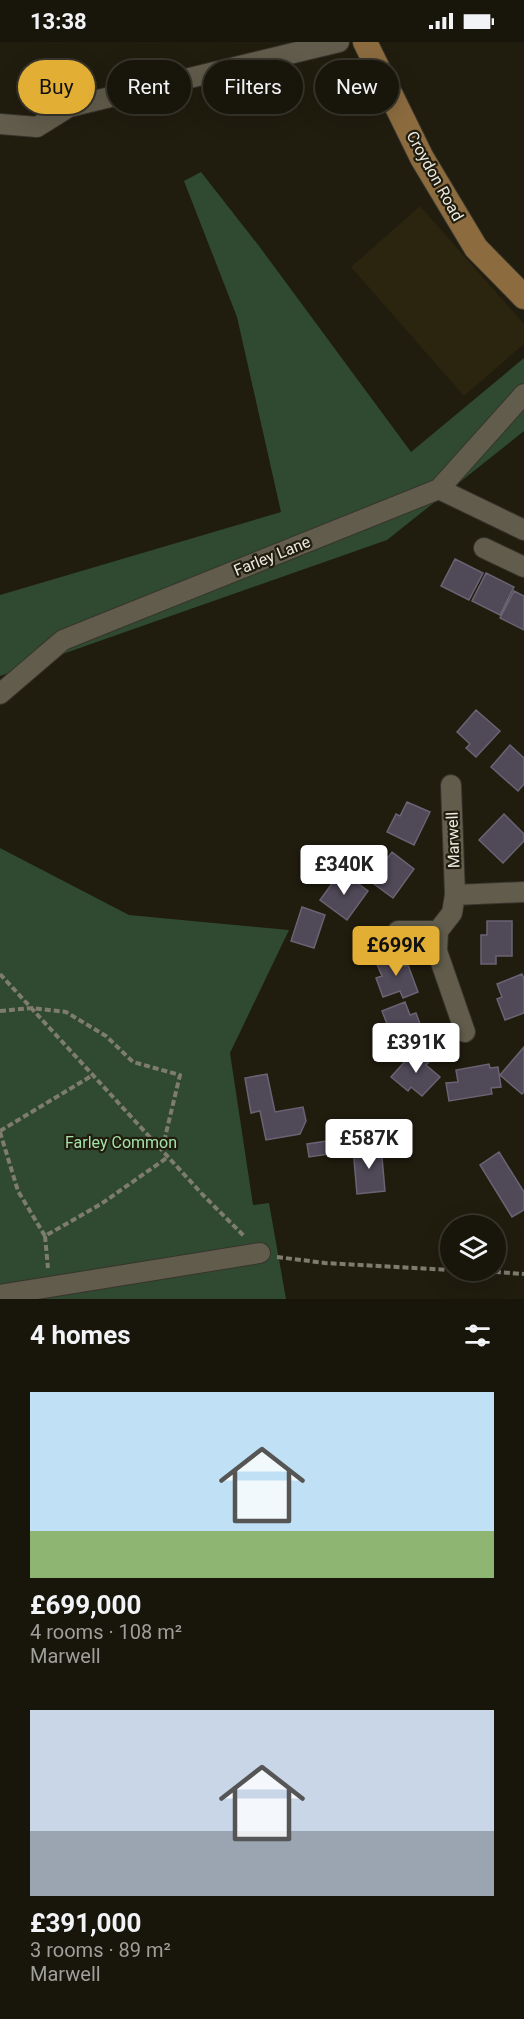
<!DOCTYPE html>
<meta charset="utf-8">
<style>
body{margin:0;font-family:Roboto,sans-serif;background:#252218;color:#f1f3f6;height:100vh;display:flex;flex-direction:column;font-size:22px;white-space:nowrap}
*{box-sizing:border-box;margin:0}
p{font-size:20px;color:#9f9f9c}
.icon{flex:none;width:33px;height:33px;fill:none;stroke:currentColor;stroke-width:2;stroke-linecap:round;stroke-linejoin:round}
.map{position:relative;height:1257px;overflow:hidden}
.panel{display:flex;flex-direction:column;background:#18150a;flex:1}
.panel>*{flex:none}
.banner{position:absolute;left:18px;top:18px;width:489px;height:54px;display:flex;gap:12px}
.tools{position:absolute;left:440px;top:1173px;display:grid;gap:12px}
.tools a{display:grid;place-items:center;width:66px;height:66px;border-radius:50%;background:#18150a;box-shadow:0 6px 24px #0002,0 0 0 2px #36342b;font-size:30px}
.price{position:absolute;translate:-50% -51px;padding:0 14px;border-radius:6px;background:#fff;color:#222;font-size:20px;line-height:39px;filter:drop-shadow(0 2px 3px #0008)}
.price::after{content:'';position:absolute;left:50%;top:36px;width:18px;height:14px;margin-left:-9px;background:inherit;clip-path:polygon(0 0,100% 0,50% 100%)}
.price.selected{background:#e3ae34;color:#111}
ul{padding:0;list-style:none}
li{display:grid;align-content:center;gap:12px;height:318px;padding:0 30px}
li span{display:grid;place-items:center;height:186px;border-radius:0px;color:#555}
li>.icon{margin-inline-start:auto}
span .icon{width:108px;height:108px;fill:#fffc;stroke-width:1}
li b{font-size:26px}
h2{display:flex;justify-content:space-between;align-items:center;height:72px;padding:0 30px;font-size:26px}
.chip{padding:0 21px;border-radius:27px;background:#18150a;box-shadow:0 6px 24px #0002,0 0 0 2px #36342b;font-size:21px;line-height:54px}
.chip.selected{background:#e3ae34;color:#111}
.status{display:flex;justify-content:space-between;align-items:center;height:42px;padding:0 30px;background:#18150a;direction:ltr}
.status svg{height:16px;fill:currentColor}
.map>svg:first-child{display:block}
</style>
<div class="status"><b>13:38</b><svg viewBox="0 0 49 12"><path d="M0 12V9h3v3zM5 12V6h3v6zM10 12V3h3v9zM15 12V0h3v12zM26 1h20v11H26zM47 4h2v5h-2z"/></svg></div>
<div class="map">
<svg width="524" height="1257" viewBox="0 0 524 1257">
<rect width="100%" height="100%" fill="#201c0e"/>
<path fill="#2b250f" d="M420 164 524 282V302L464 354 351 225Z"/>
<path fill="#2f4a31" d="M201 130 259 204 411 410 524 316V389L387 498 0 634V553L281 470 237 275 184 139Z
M0 806 129 873 289 888 230 1011 253 1163 269 1161 286 1257H0Z"/>
<path fill="#504958" stroke="#6a6373" stroke-width="1.5" d="M455 517 483 531 469 558 441 544Z
M486 531 514 545 500 573 472 559Z
M514 549 524 554V588L500 576Z
M476 668 500 689 476 715 466 706 470 702 457 690Z
M510 703 524 716V742L518 749 491 725Z
M407 760 430 770 414 803 387 790 396 772 400 774Z
M504 772 524 792V799L503 821 479 798Z
M392 810 414 827 393 856 370 839Z
M341 829 368 849 347 878 320 858Z
M302 865 325 873 314 906 291 899Z
M487 879H512V914H496V922H481V893H487Z
M400 911 404 924 408 923 418 950 403 956 400 949 383 955 376 936 382 934 376 920Z
M522 932 524 937V971L505 978 497 957 502 955 497 942Z
M405 960 410 973 416 971 426 998 412 1003 410 996 391 1003 384 983 387 982 382 969Z
M524 1005V1050L522 1052 500 1033Z
M416 1007 430 1019 426 1023 440 1035 422 1054 411 1045 408 1049 391 1035Z
M489 1022 490 1026 498 1025 501 1045 491 1046 492 1052 449 1059 446 1041 458 1040 456 1028Z
M267 1032 275 1070 303 1065 306 1079 300 1092 266 1098 260 1069 251 1071 245 1036Z
M340 1097 342 1110 309 1115 307 1102Z
M381 1104 385 1149 357 1152 353 1106Z
M499 1110 524 1150V1168L512 1175 480 1123Z"/>
<g fill="none" stroke-linecap="round" stroke-linejoin="round">
<defs>
<path id="minor" d="M0 82 37 85 69 65 339 0
M439 447 524 488
M484 506 524 525
M0 652 63 598 439 447 524 352
M451 743 455 853
M398 889H438
M465 990 437 909 438 889 452 871 455 853 524 850
M0 1253 260 1211"/>
<path id="major" d="M365 0 422 116 476 206 524 255"/>
</defs>
<use href="#minor" stroke="#37342d" stroke-width="22"/>
<use href="#major" stroke="#37342d" stroke-width="26"/>
<path stroke="#7e7b6f" stroke-width="4" stroke-dasharray="6 3" stroke-linecap="butt" d="M0 932 203 1153 245 1195
M0 969 32 966 66 970 106 994 133 1020 180 1033 162 1108
M0 1089 93 1033
M0 1090 18 1149 45 1194 101 1162 168 1115
M45 1194 48 1226
M277 1215 325 1221 450 1228
M468 1228 524 1232"/>
<use href="#minor" stroke="#615c4b" stroke-width="20"/>
<use href="#major" stroke="#8c6b3f" stroke-width="24"/>
</g>
<g text-anchor="middle" dominant-baseline="central" stroke-width="4.5" stroke-linejoin="round" paint-order="stroke">
<g font-size="16" fill="#ece9e0" stroke="#201c0e">
<text transform="translate(435 134) rotate(61)">Croydon Road</text>
<text transform="translate(272 514) rotate(-22)">Farley Lane</text>
<text transform="translate(453 798) rotate(-92)">Marwell</text>
</g>
<g font-size="16" fill="#a3e2a9" stroke="#201c0e">
<text x="121" y="1100">Farley Common</text>
</g>
</g>
</svg>
<div class="tools">
<a><svg class="icon" aria-label="layers" viewBox="0 0 24 24"><path d="M12 4l9 5-9 5-9-5zM3 14l9 5 9-5"/></svg></a>
</div>
<b class="price" style="left:344px;top:854px">£340K</b>
<b class="price selected" style="left:396px;top:935px">£699K</b>
<b class="price" style="left:416px;top:1032px">£391K</b>
<b class="price" style="left:369px;top:1128px">£587K</b>
<div class="banner">
<a class="chip selected">Buy</a>
<a class="chip">Rent</a>
<a class="chip">Filters</a>
<a class="chip">New</a>
</div>
</div>
<section class="panel">
<h2>4 homes<svg class="icon" aria-label="filters" viewBox="0 0 24 24"><path d="M4 7h16M4 17h16"/><circle cx="9" cy="7" r="2"/><circle cx="15" cy="17" r="2"/></svg></h2>
<ul>
<li><span style="background:linear-gradient(#bfe0f5 75%,#8fb573 0)"><svg class="icon" aria-label="home" viewBox="0 0 24 24"><path d="M3 11l9-7 9 7M6 9v11h12V9"/></svg></span><div><b>£699,000</b><p>4 rooms · 108 m²</p><p>Marwell</p></div></li>
<li><span style="background:linear-gradient(#c9d6e8 65%,#9aa5b1 0)"><svg class="icon" aria-label="home" viewBox="0 0 24 24"><path d="M3 11l9-7 9 7M6 9v11h12V9"/></svg></span><div><b>£391,000</b><p>3 rooms · 89 m²</p><p>Marwell</p></div></li>
</ul>
</section>
